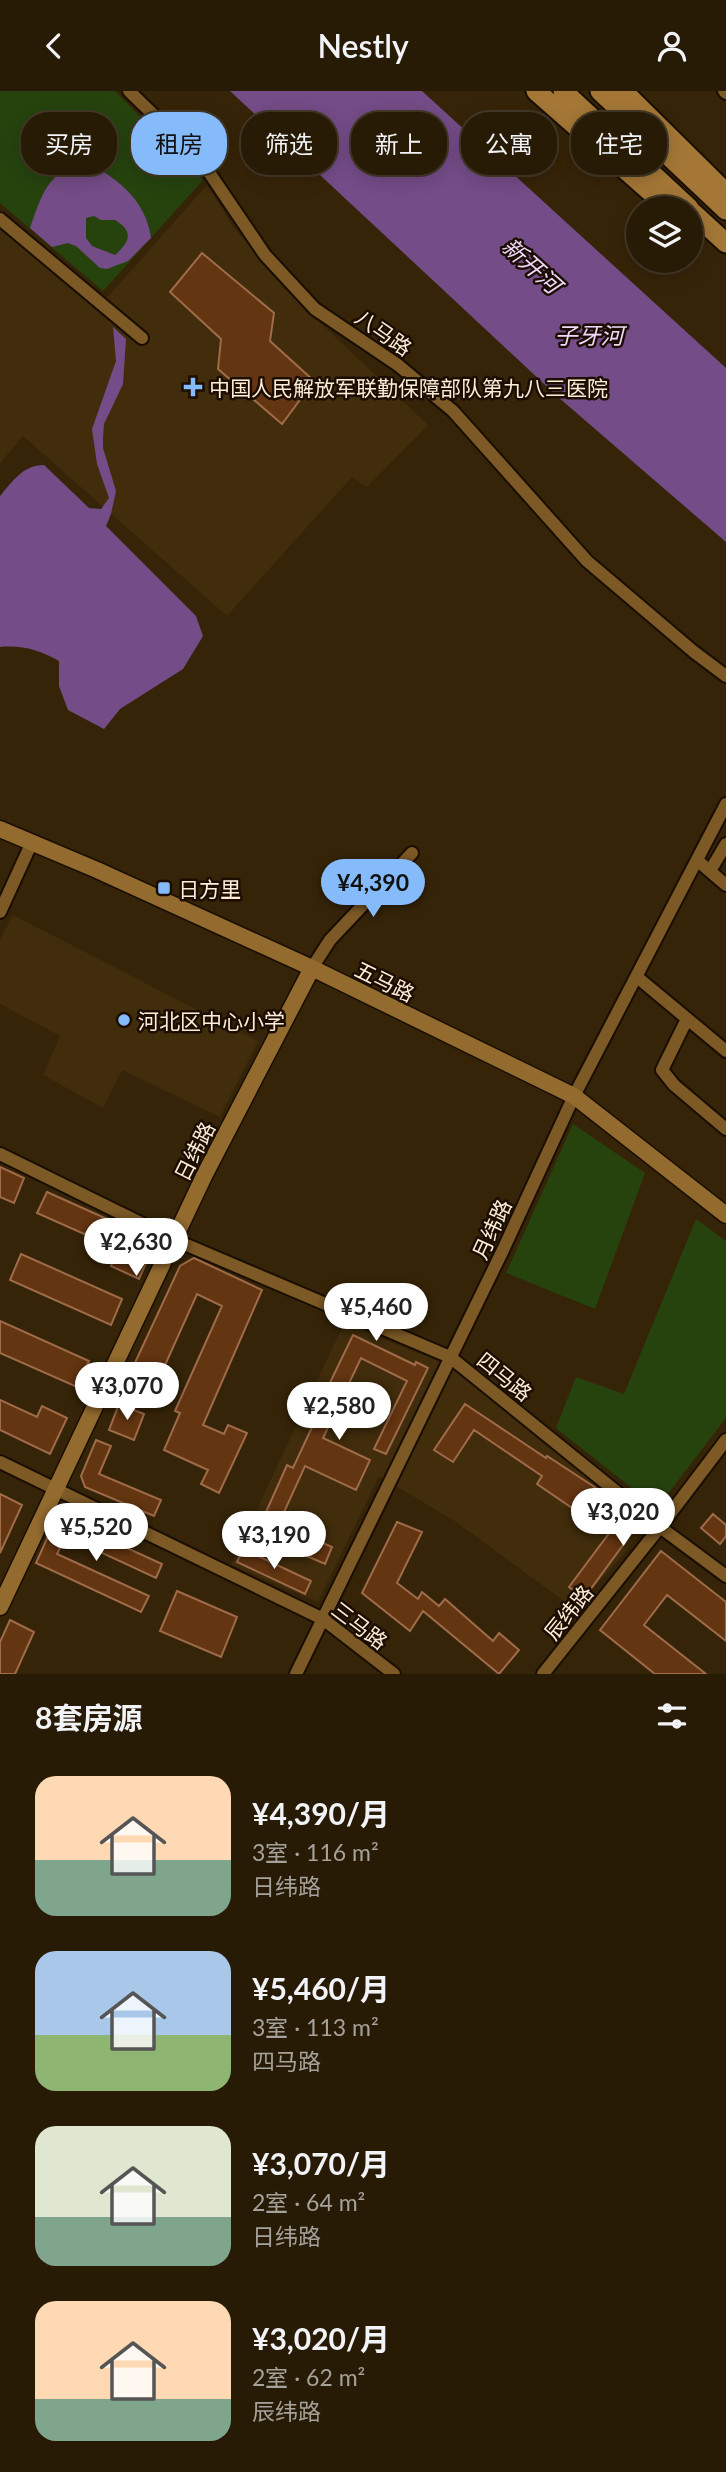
<!DOCTYPE html>
<html lang="zh">
<meta charset="utf-8">
<style>
body{margin:0;font-family:Lato,"Noto Sans SC",sans-serif;background:#342814;color:#f1f3f6;height:100vh;display:flex;flex-direction:column;font-size:26px;white-space:nowrap}
*{box-sizing:border-box;margin:0}
p{font-size:23px;color:#a5a19b}
.icon{flex:none;width:38px;height:38px;fill:none;stroke:currentColor;stroke-width:2;stroke-linecap:round;stroke-linejoin:round}
.map{position:relative;height:1583px;overflow:hidden}
.sheet{display:flex;flex-direction:column;background:#281b06;flex:1}
.sheet>*{flex:none}
.hud{position:absolute;left:21px;top:21px;width:684px;height:63px;display:flex;gap:14px}
.controls{position:absolute;left:626px;top:105px;display:grid;gap:14px}
.controls a{display:grid;place-items:center;width:77px;height:77px;border-radius:50%;background:#281b06;box-shadow:0 4px 18px #0003,0 0 0 2px #443928;font-size:35px}
.price{position:absolute;translate:-50% -60px;padding:0 16px;border-radius:24px;background:#fff;color:#222;font-size:23px;line-height:46px;filter:drop-shadow(0 2px 4px #0008)}
.price::after{content:'';position:absolute;left:50%;top:42px;width:21px;height:16px;margin-left:-10px;background:inherit;clip-path:polygon(0 0,100% 0,50% 100%)}
.price.on{background:#86bbfb;color:#111}
ul{padding:0;list-style:none}
li{display:flex;align-items:center;gap:21px;height:175px;padding:0 35px}
li span{display:grid;place-items:center;flex:none;width:196px;height:140px;border-radius:21px;color:#555}
li>.icon{margin-inline-start:auto}
span .icon{width:84px;height:84px;fill:#fffc;stroke-width:1}
li b{font-size:30px}
h2{display:flex;justify-content:space-between;align-items:center;height:84px;padding:0 35px;font-size:30px}
.pill{padding:0 24px;border-radius:28px;background:#281b06;box-shadow:0 4px 18px #0003,0 0 0 2px #443928;font-size:24px;line-height:63px}
.pill.on{background:#86bbfb;color:#111}
header{display:flex;justify-content:space-between;align-items:center;height:91px;padding:0 35px;background:#281b06;font-size:32px;font-weight:600}
.map>svg:first-child{display:block}
</style>
<header><svg class="icon" aria-label="back" viewBox="0 0 24 24"><path d="M15 5l-7 7 7 7"/></svg>Nestly<svg class="icon" aria-label="person" viewBox="0 0 24 24"><circle cx="12" cy="8" r="4"/><path d="M4 21q1-7 8-7t8 7"/></svg></header>
<div class="map">
<svg width="726" height="1583" viewBox="0 0 726 1583">
<rect width="100%" height="100%" fill="#362408"/>
<path fill="#412c0c" d="M207 94 232 134 286 199 428 334 367 396 352 386 227 525 23 345 0 372V120L105 209Z
M13 824 258 950 220 1026 122 979 103 1017 43 984 60 945 0 913V849Z
M344 1232 455 1277 649 1434 575 1518 456 1431 379 1385 318 1511 231 1474Z"/>
<path fill="#26430e" d="M0 0H115L203 89 103 200 0 112Z
M573 1033 645 1082 595 1218 506 1182Z
M696 1128 726 1150V1327L657 1417 556 1337 576 1286 624 1303Z"/>
<path fill="#744c87" fill-rule="evenodd" d="M230 0H422L726 277V451L558 306Z
M87 71C118 88 146 109 151 147L128 170 107 178 100 177 76 155 68 152 52 156 30 137C42 103 48 79 87 71ZM94 125 101 129H115C135 141 129 151 115 164L92 155 86 147V127Z
M113 236 126 248 123 293 104 333 103 347V357L116 400 111 423 106 435 196 525 203 545 183 578 120 618 104 638 68 619 59 595V570C39 559 23 554 0 556V405C13 390 23 374 44 374L89 417 101 418 109 407 97 373 92 338 116 270Z"/>
<path fill="#633511" stroke="#9f6b49" stroke-width="2" d="M202 162 274 222 270 250 314 290 282 333 218 278 221 248 170 201Z
M0 1076 24 1087 14 1112 0 1106Z
M47 1101 156 1150 139 1188 111 1175 118 1158 37 1122Z
M21 1163 122 1208 111 1234 10 1189Z
M194 1167 262 1199 203 1334 224 1343 228 1334 247 1342 219 1402 201 1393 208 1379 164 1359 180 1322 175 1320 222 1215 197 1203 152 1303 126 1291 180 1175Z
M0 1230 89 1270 77 1296 0 1262Z
M353 1244 415 1274 416 1271 428 1277 386 1363 374 1358 407 1290 361 1267 323 1347 370 1369 356 1399 305 1375 279 1432 332 1456 325 1473 263 1446 273 1424 266 1421 287 1374 293 1377 314 1332 311 1331Z
M0 1309 37 1326 42 1315 67 1327 50 1363 0 1339Z
M119 1313 144 1323 134 1349 109 1339Z
M465 1313 546 1367 547 1365 593 1395 640 1431 584 1507 569 1496 616 1433 582 1408 575 1419 537 1393 542 1385 474 1339 453 1371 434 1359Z
M96 1349 111 1355 99 1383 161 1409 154 1425 85 1396 81 1385Z
M0 1403 22 1414 0 1462Z
M713 1423 726 1434V1445L720 1453 701 1437Z
M57 1425 162 1473 156 1487 66 1445 57 1463 149 1505 141 1521 36 1472Z
M397 1431 422 1441 397 1492 418 1508 422 1501 439 1515 445 1508 493 1550 499 1542 519 1559 499 1583 423 1520 410 1540 362 1502Z
M243 1458 311 1490 305 1503 237 1471Z
M661 1460 726 1511V1550L667 1504 644 1534 706 1583H655L600 1539Z
M177 1500 237 1526 221 1566 160 1540Z
M10 1529 34 1541 15 1583H0V1551Z"/>
<g fill="none" stroke-linecap="round" stroke-linejoin="round">
<defs>
<path id="minor" d="M129 0 202 71 265 164 315 218 398 274 453 320 587 470 694 561 726 585
M724 0 726 2
M0 128 142 247
M698 770 726 794
M710 780 726 753
M0 821 32 751
M312 877 330 849 412 762
M637 886 726 960
M687 928 662 979 674 994 726 1038
M0 1063 175 1149 450 1266 660 1436 726 1485
M0 1371 323 1528 394 1583
M296 1583 503 1159 574 1005 726 713
M543 1583 660 1436 726 1349"/>
<path id="major" d="M0 738 97 779 312 877 574 1005 726 1124
M0 1516 205 1083 312 877"/>
<path id="highway" d="M536 0 669 117
M563 0 689 117
M600 0 726 119
M623 0 723 99
M691 120 726 152"/>
</defs>
<use href="#minor" stroke="#190e02" stroke-width="16"/>
<use href="#major" stroke="#190e02" stroke-width="19"/>
<use href="#highway" stroke="#190e02" stroke-width="23"/>
<use href="#minor" stroke="#7c5925" stroke-width="12"/>
<use href="#major" stroke="#946b2f" stroke-width="16"/>
<use href="#highway" stroke="#a47736" stroke-width="19"/>
</g>
<g fill="#86bbfb" stroke="#1b0d00" stroke-width="2.5">
<path d="M189.5 285.5h7v7h7v7h-7v7h-7v-7h-7v-7h7z"/>
<rect x="157" y="790" width="14" height="14" rx="3.5"/>
<circle cx="124" cy="929" r="7"/>
</g>
<g text-anchor="middle" dominant-baseline="central" stroke-width="5" stroke-linejoin="round" paint-order="stroke">
<g font-size="21" fill="#fdecd8" stroke="#1b0d00">
<text transform="translate(384 241) rotate(35)">八马路</text>
<text transform="translate(385 890) rotate(26)">五马路</text>
<text transform="translate(194 1060) rotate(-63)">日纬路</text>
<text transform="translate(491 1138) rotate(-65)">月纬路</text>
<text transform="translate(505 1285) rotate(39)">四马路</text>
<text transform="translate(568 1521) rotate(-51)">辰纬路</text>
<text transform="translate(360 1534) rotate(37)">三马路</text>
</g>
<g font-size="21" fill="#fdecd8" stroke="#1b0d00" text-anchor="start">
<text x="209" y="296">中国人民解放军联勤保障部队第九八三医院</text>
<text x="178" y="797">日方里</text>
<text x="138" y="929">河北区中心小学</text>
</g>
<g font-size="23" font-style="italic" fill="#efd8fb" stroke="#1b0d00">
<text transform="translate(532 174) rotate(42)">新开河</text>
<text x="589" y="244">子牙河</text>
</g>
</g>
</svg>
<div class="controls">
<a><svg class="icon" aria-label="layers" viewBox="0 0 24 24"><path d="M12 4l9 5-9 5-9-5zM3 14l9 5 9-5"/></svg></a>
</div>
<b class="price on" style="left:373px;top:828px">¥4,390</b>
<b class="price" style="left:136px;top:1187px">¥2,630</b>
<b class="price" style="left:376px;top:1252px">¥5,460</b>
<b class="price" style="left:127px;top:1331px">¥3,070</b>
<b class="price" style="left:339px;top:1351px">¥2,580</b>
<b class="price" style="left:623px;top:1457px">¥3,020</b>
<b class="price" style="left:96px;top:1472px">¥5,520</b>
<b class="price" style="left:274px;top:1480px">¥3,190</b>
<div class="hud">
<a class="pill">买房</a>
<a class="pill on">租房</a>
<a class="pill">筛选</a>
<a class="pill">新上</a>
<a class="pill">公寓</a>
<a class="pill">住宅</a>
</div>
</div>
<section class="sheet">
<h2>8套房源<svg class="icon" aria-label="filters" viewBox="0 0 24 24"><path d="M4 7h16M4 17h16"/><circle cx="9" cy="7" r="2"/><circle cx="15" cy="17" r="2"/></svg></h2>
<ul>
<li><span style="background:linear-gradient(#ffd9b3 60%,#7fa58c 0)"><svg class="icon" aria-label="home" viewBox="0 0 24 24"><path d="M3 11l9-7 9 7M6 9v11h12V9"/></svg></span><div><b>¥4,390/月</b><p>3室 · 116 m²</p><p>日纬路</p></div></li>
<li><span style="background:linear-gradient(#a9c7e8 60%,#8fb573 0)"><svg class="icon" aria-label="home" viewBox="0 0 24 24"><path d="M3 11l9-7 9 7M6 9v11h12V9"/></svg></span><div><b>¥5,460/月</b><p>3室 · 113 m²</p><p>四马路</p></div></li>
<li><span style="background:linear-gradient(#dfe7d0 65%,#7fa58c 0)"><svg class="icon" aria-label="home" viewBox="0 0 24 24"><path d="M3 11l9-7 9 7M6 9v11h12V9"/></svg></span><div><b>¥3,070/月</b><p>2室 · 64 m²</p><p>日纬路</p></div></li>
<li><span style="background:linear-gradient(#ffd9b3 70%,#7fa58c 0)"><svg class="icon" aria-label="home" viewBox="0 0 24 24"><path d="M3 11l9-7 9 7M6 9v11h12V9"/></svg></span><div><b>¥3,020/月</b><p>2室 · 62 m²</p><p>辰纬路</p></div></li>
</ul>
</section>
